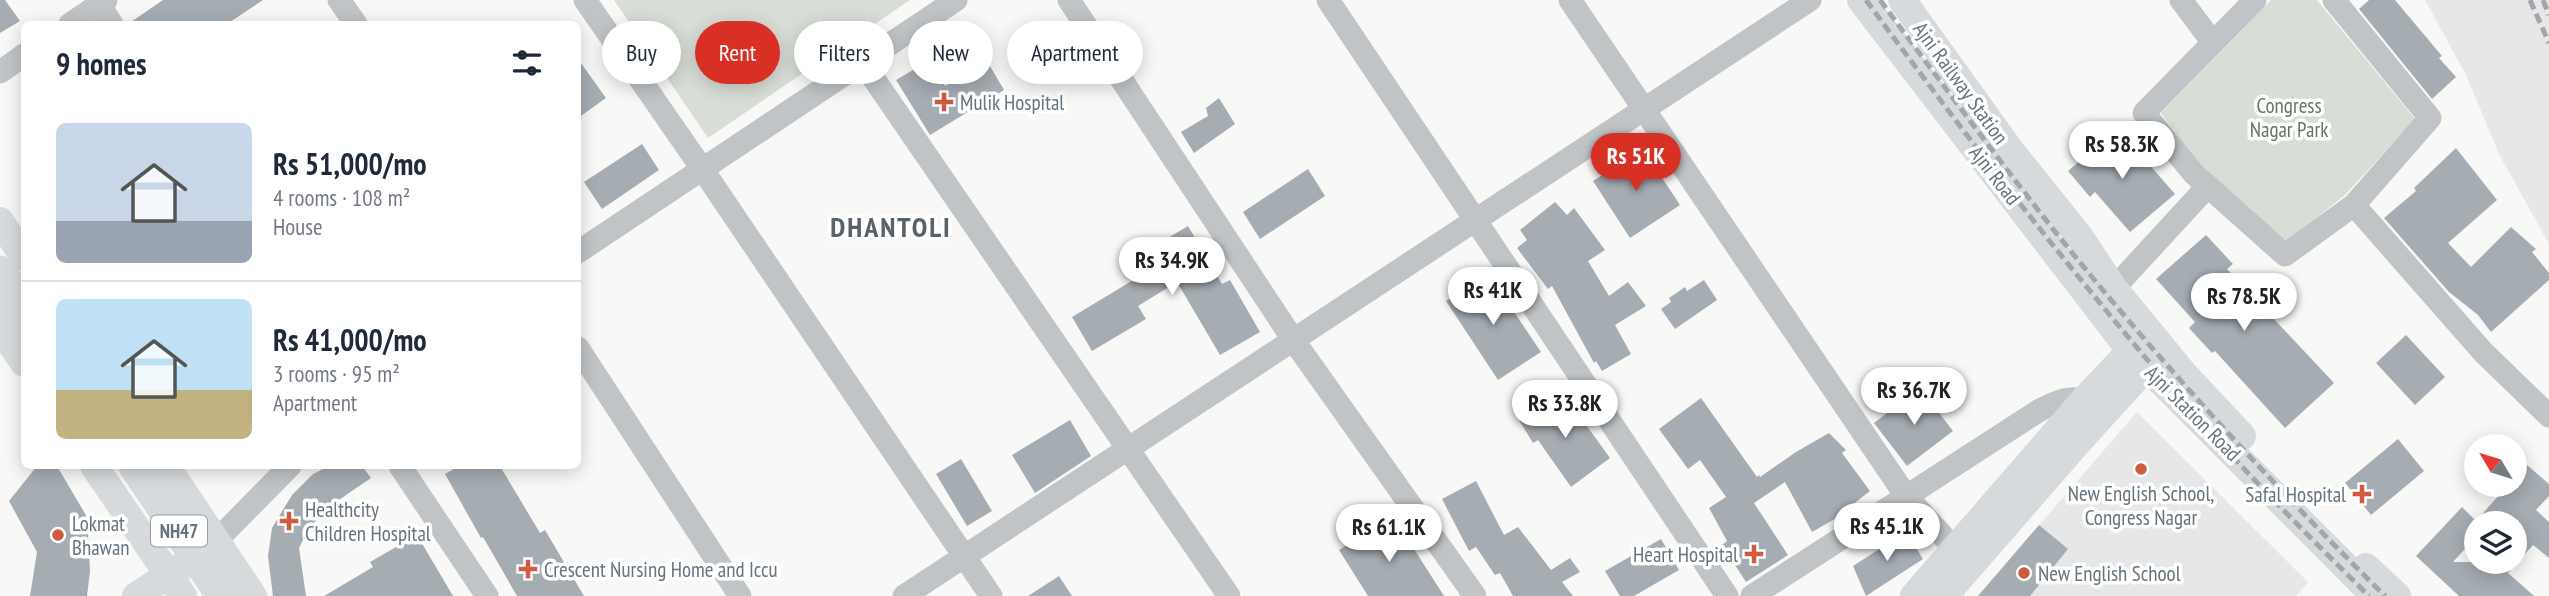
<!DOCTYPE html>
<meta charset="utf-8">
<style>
body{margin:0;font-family:"PT Sans Narrow",sans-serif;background:#f6f6f7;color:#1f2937;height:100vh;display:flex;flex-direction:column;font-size:26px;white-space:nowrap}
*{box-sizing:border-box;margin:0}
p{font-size:23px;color:#747a83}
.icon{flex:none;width:38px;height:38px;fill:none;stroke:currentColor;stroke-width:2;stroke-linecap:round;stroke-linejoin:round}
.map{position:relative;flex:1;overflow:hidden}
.side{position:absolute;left:21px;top:21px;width:560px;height:448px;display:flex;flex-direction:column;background:#fff;border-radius:10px;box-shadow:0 4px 18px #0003}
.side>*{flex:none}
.hud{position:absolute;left:602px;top:21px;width:665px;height:63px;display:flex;gap:14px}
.needle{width:46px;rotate:308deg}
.controls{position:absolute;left:2464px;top:434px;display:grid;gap:14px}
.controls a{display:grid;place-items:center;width:63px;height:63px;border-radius:50%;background:#fff;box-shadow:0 4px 18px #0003;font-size:35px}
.price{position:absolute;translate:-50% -60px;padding:0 16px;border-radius:24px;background:#fff;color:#222;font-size:23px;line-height:46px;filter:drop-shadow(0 2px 4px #0008)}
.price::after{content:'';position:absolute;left:50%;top:42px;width:21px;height:16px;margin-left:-10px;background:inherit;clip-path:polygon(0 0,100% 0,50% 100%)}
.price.on{background:#d93025;color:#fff}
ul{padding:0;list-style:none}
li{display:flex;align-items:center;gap:21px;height:175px;padding:0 35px}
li+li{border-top:2px solid #e0e1e3}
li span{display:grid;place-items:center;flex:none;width:196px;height:140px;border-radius:10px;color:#555}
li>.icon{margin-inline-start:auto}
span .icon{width:84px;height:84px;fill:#fffc;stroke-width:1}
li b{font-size:30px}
h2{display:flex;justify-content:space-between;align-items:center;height:84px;padding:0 35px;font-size:30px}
.tag{padding:0 24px;border-radius:32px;background:#fff;box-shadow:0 4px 18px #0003;font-size:24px;line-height:63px}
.tag.on{background:#d93025;color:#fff}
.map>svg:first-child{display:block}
</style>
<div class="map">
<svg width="2549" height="596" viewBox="0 0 2549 596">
<rect width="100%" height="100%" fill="#f8f8f6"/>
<path fill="#e6e7e6" d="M2425 0H2549V244L2499 154 2466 75Z
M2137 412 2308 582 2296 596H1978Z"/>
<path fill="#d8ddd6" d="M614 0H910L708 138Z
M2271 0H2317L2415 119 2345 195 2287 241 2201 168 2161 113Z"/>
<path fill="#a6adb2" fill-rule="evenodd" d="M0 0H5L20 21 0 33Z
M163 0H263L227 24H128Z
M2369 0H2395L2442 56 2439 58 2456 77 2432 99 2359 9Z
M578 59 606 98 578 118Z
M930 60 945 86 987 61 1004 90 930 135 896 80Z
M1219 98 1235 124 1194 153 1181 132 1208 116 1206 108Z
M2118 129 2175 194 2130 232 2095 192 2090 197 2068 171Z
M642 144 659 170 602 209 584 182Z
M2456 148 2497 200 2448 243 2471 267 2511 227 2536 249 2532 252 2549 273V280L2491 332 2478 315 2449 292 2384 218 2416 191 2414 188Z
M1643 149 1680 205 1630 238 1593 181Z
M1308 169 1325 196 1260 239 1243 212Z
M1555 202 1567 215 1574 208 1605 250 1588 261 1609 296 1628 282 1646 306 1615 325 1631 354 1602 371 1596 361 1594 363 1552 286 1548 289 1517 248 1527 240 1520 230Z
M1188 226 1222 284 1230 280 1260 332 1220 355 1177 282 1138 306 1146 319 1092 351 1072 317 1145 273 1136 257Z
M2206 235 2233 264 2227 269 2334 383 2285 428 2215 351 2212 353 2189 328 2195 322 2156 279Z
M1488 273 1541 352 1498 380 1446 301Z
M1704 280 1717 300 1675 329 1661 309 1671 302 1669 298 1685 287 1687 291Z
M2406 335 2445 377 2415 405 2376 363Z
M1920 388 1953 431 1907 466 1874 423Z
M1559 394 1580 424 1584 422 1610 458 1571 487 1538 440 1533 443 1519 420Z
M1701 398 1757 477 1759 475 1760 477 1796 452 1829 433 1846 450 1842 453 1870 491 1833 520 1812 532 1785 482 1754 503 1788 555 1746 582 1722 545 1727 541 1709 508 1726 497 1700 460 1688 469 1659 429Z
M1070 420 1091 456 1035 493 1012 455Z
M2398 439 2424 471 2371 515 2345 483Z
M961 459 992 511 967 526 936 474Z
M2526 464 2549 484V496L2536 510 2549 522V558L2533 545 2508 573 2534 596H2459L2416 556 2462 507 2476 521 2508 485H2515V477ZM2476 523H2515V562H2453L2476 537Z
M37 466H57L87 517 90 571 87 596H30L37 552 9 501Z
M329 466H362L371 478 327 508 308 530 299 548 306 596H273L268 556 272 528 292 495 313 474Z
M459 466H500L540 533 545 530 584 596H517L483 537 481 538 445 474Z
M1476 481 1504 535 1518 527 1551 570 1570 558 1580 572 1562 582 1573 596H1513L1500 573 1495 575 1476 547 1469 551 1442 499Z
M1393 516 1444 596H1368L1339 550Z
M2039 525 2068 549 2030 596H1978Z
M1906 532 1923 559 1866 596 1853 566Z
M417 535 453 596H324L373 567 370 562Z
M1661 539 1679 570 1634 596H1620L1605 571Z
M1059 576 1072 596H1028Z"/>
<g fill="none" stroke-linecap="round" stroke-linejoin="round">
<path stroke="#c0c4c7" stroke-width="23" d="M96 0 112 24
M339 0 356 24
M585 0 703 170 991 596
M1069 0 1294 341 1475 596
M1328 0 1727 596
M1570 0 1906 496 1965 560
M2181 0 2213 43
M2255 0 2144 113 2194 174 2285 255 2354 205 2430 118 2334 0
M70 24 106 0
M863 63 1229 596
M0 72 24 55
M2354 205 2483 352 2549 416
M578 252 956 0
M2103 300 2208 186
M578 348 740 596
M400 466 487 596
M217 540 290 466
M904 596 1810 0
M1752 596 2040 410C2056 402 2067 396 2084 400"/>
<path stroke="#d6dadd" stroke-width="28" d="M1861 0 2130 350 2375 596
M1902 0 2010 150 2079 236 2114 289 2183 373 2242 436
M0 221 24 257
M0 328 24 363
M94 466 183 596
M166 466 253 596
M2366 567 2397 596
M136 596 184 565
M1914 596 2084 400 2142 339
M1944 596 2078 442 2158 354"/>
<path stroke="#d6dadd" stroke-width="33" d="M0 272 24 307
M0 302 24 336
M135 466 223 596"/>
<path stroke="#a0a6ab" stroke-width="5" stroke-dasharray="10 5" stroke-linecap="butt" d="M1866 0C1964 134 2066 266 2175 392 2236 463 2302 530 2369 596
M1880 0C1937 77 1994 154 2053 229 2156 358 2268 480 2385 596
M2530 0 2549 43
M2543 0 2549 15"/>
</g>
<g fill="#d05b3e" stroke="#fff" stroke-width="2.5">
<path d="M940.5 91.5h7v7h7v7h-7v7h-7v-7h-7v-7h7z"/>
<circle cx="2141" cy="469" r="7"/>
<path d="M2358.5 483.5h7v7h7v7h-7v7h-7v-7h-7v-7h7z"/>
<path d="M285.5 510.5h7v7h7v7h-7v7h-7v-7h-7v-7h7z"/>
<circle cx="58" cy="535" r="7"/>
<path d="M1750.5 543.5h7v7h7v7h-7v7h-7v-7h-7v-7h7z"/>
<path d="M524.5 558.5h7v7h7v7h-7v7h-7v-7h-7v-7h7z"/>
<circle cx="2024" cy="573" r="7"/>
</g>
<g text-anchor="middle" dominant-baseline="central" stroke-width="7" stroke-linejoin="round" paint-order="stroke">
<rect fill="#fff" stroke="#949ea4" stroke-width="2" x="151" y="515.5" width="56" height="31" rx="5"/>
<g font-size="19" font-weight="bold" fill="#66747d">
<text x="179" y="531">NH47</text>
</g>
<g font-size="21" fill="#66747d" stroke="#fff">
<text transform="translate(1961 83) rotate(54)">Ajni Railway Station</text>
<text transform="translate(1995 175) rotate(52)">Ajni Road</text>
<text transform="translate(2193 413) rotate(45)">Ajni Station Road</text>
</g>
<g font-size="21" fill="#66747d" stroke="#fff" text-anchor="start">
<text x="960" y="102">Mulik Hospital</text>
<text x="2141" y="493" text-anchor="middle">New English School,<tspan x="2141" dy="24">Congress Nagar</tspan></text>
<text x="2346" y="494" text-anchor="end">Safal Hospital</text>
<text x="305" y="509">Healthcity<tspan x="305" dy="24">Children Hospital</tspan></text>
<text x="72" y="523">Lokmat<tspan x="72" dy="24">Bhawan</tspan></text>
<text x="1738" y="554" text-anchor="end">Heart Hospital</text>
<text x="544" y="569">Crescent Nursing Home and Iccu</text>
<text x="2038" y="573">New English School</text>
</g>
<g font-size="21" fill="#687665" stroke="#fff">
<text x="2289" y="105">Congress<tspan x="2289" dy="24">Nagar Park</tspan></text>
</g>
<g font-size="28" font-weight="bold" letter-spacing="2" fill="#586269" stroke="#fff">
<text x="891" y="226">DHANTOLI</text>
</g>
</g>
</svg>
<div class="controls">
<a><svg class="needle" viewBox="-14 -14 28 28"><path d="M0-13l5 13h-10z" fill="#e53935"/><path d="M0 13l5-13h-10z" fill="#747a83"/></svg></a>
<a><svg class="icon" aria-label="layers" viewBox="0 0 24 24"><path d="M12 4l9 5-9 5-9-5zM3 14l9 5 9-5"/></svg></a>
</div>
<b class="price" style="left:2122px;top:181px">Rs 58.3K</b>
<b class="price on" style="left:1636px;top:193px">Rs 51K</b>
<b class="price" style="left:1172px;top:297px">Rs 34.9K</b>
<b class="price" style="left:1493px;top:327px">Rs 41K</b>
<b class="price" style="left:2244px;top:333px">Rs 78.5K</b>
<b class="price" style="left:1914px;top:427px">Rs 36.7K</b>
<b class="price" style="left:1565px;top:440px">Rs 33.8K</b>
<b class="price" style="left:1887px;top:563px">Rs 45.1K</b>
<b class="price" style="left:1389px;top:564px">Rs 61.1K</b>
<div class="hud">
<a class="tag">Buy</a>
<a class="tag on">Rent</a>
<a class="tag">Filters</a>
<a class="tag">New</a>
<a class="tag">Apartment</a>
</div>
<section class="side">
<h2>9 homes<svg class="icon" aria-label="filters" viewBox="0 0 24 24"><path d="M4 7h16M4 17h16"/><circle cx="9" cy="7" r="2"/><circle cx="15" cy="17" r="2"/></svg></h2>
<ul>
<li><span style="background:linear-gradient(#c9d6e8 70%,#9aa5b1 0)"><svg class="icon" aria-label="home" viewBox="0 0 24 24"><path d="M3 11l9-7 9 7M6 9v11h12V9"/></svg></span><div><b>Rs 51,000/mo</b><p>4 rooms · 108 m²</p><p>House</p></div></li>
<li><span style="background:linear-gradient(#bfe0f5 65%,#c2b280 0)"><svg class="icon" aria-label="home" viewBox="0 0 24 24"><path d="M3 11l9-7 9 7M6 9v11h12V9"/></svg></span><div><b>Rs 41,000/mo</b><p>3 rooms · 95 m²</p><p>Apartment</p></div></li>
</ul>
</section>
</div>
